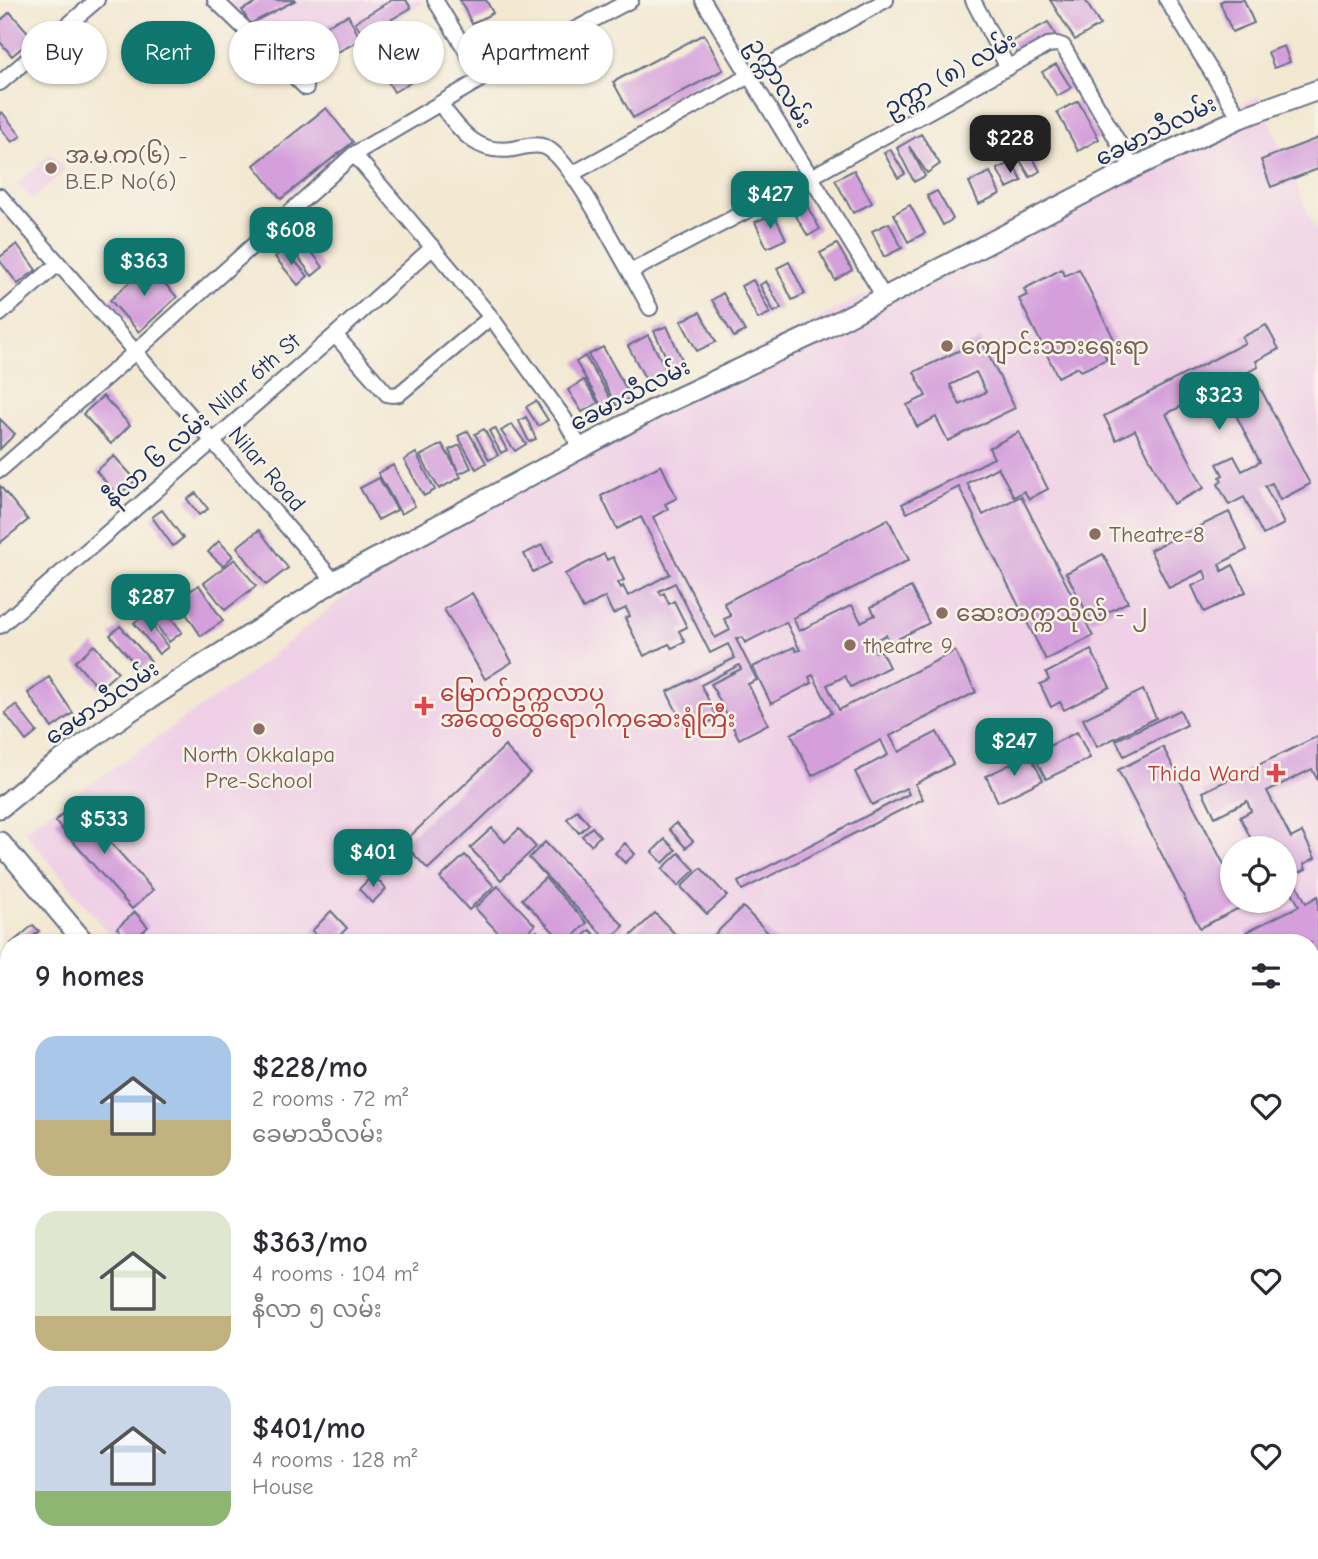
<!DOCTYPE html>
<meta charset="utf-8">
<style>
body{margin:0;font-family:"Comic Neue","Noto Sans Myanmar",sans-serif;background:#f7f7f7;color:#2b2b33;height:100vh;display:flex;flex-direction:column;font-size:26px;white-space:nowrap}
*{box-sizing:border-box;margin:0}
p{font-size:23px;color:#7c7c81}
.icon{flex:none;width:38px;height:38px;fill:none;stroke:currentColor;stroke-width:2;stroke-linecap:round;stroke-linejoin:round}
.map{position:relative;flex:1;overflow:hidden}
.sheet{position:absolute;left:0px;top:934px;width:1320px;height:625px;display:flex;flex-direction:column;background:#fff;border-radius:28px 28px 0 0;box-shadow:0 2px 5px #0004}
.sheet>*{flex:none}
.guide{position:absolute;left:21px;top:21px;width:700px;height:63px;display:flex;gap:14px}
.buttons{position:absolute;left:1220px;top:836px;display:grid;gap:14px}
.buttons a{display:grid;place-items:center;width:77px;height:77px;border-radius:50%;background:#fff;box-shadow:0 2px 5px #0004;font-size:35px}
.price{position:absolute;translate:-50% -60px;padding:0 16px;border-radius:14px;background:#0f766e;color:#fff;font-size:23px;line-height:46px;filter:drop-shadow(0 2px 4px #0008)}
.price::after{content:'';position:absolute;left:50%;top:42px;width:21px;height:16px;margin-left:-10px;background:inherit;clip-path:polygon(0 0,100% 0,50% 100%)}
.price.selected{background:#222;color:#fff}
ul{padding:0;list-style:none}
li{display:flex;align-items:center;gap:21px;height:175px;padding:0 35px}
li span{display:grid;place-items:center;flex:none;width:196px;height:140px;border-radius:21px;color:#555}
li>.icon{margin-inline-start:auto}
span .icon{width:84px;height:84px;fill:#fffc;stroke-width:1}
li b{font-size:30px}
h2{display:flex;justify-content:space-between;align-items:center;height:84px;padding:0 35px;font-size:30px}
.chip{padding:0 24px;border-radius:32px;background:#fff;box-shadow:0 2px 5px #0004;font-size:24px;line-height:63px}
.chip.selected{background:#0f766e;color:#fff}
.map>svg:first-child{display:block}
</style>
<div class="map">
<svg width="1318" height="1559" viewBox="0 0 1318 1559">
<rect width="100%" height="100%" fill="#f7f3e8"/>
<filter id="ink" filterUnits="userSpaceOnUse"><feTurbulence type="fractalNoise" baseFrequency=".0143" numOctaves="2"/><feDisplacementMap in="SourceGraphic" scale="14" xChannelSelector="R" yChannelSelector="G"/><feConvolveMatrix kernelMatrix="1 2 1 2 8 2 1 2 1" color-interpolation-filters="sRGB"/></filter>
<filter id="wash" filterUnits="userSpaceOnUse"><feTurbulence type="fractalNoise" baseFrequency=".00686" numOctaves="4" result="noise"/><feDisplacementMap in="SourceGraphic" scale="28" xChannelSelector="R" yChannelSelector="G"/><feGaussianBlur stdDeviation="1.57" result="paint"/><feColorMatrix in="noise" values="0 0 0 0 0 0 0 0 0 0 0 0 0 0 0 0 0 1.4 0 .05"/><feComposite in="paint" operator="in"/></filter>
<g filter="url(#wash)">
<rect width="100%" height="100%" fill="#f3e9d3"/>
<path fill="#efd0e6" fill-rule="evenodd" d="M232 0H419L422 4 325 58 315 44 284 62 227 6Z
M1259 95 1318 236V1047L1311 1046V943H116L23 830 249 674 466 497ZM1232 849H1284V901H1232Z
M51 154 65 170 32 200 17 184Z"/>
<g id="blocks">
<path fill="#d49fdb" fill-rule="evenodd" d="M261 0H296L250 24 242 10Z
M392 0H406L411 8 363 36 355 22Z
M460 0H486L493 13 472 24Z
M1050 0H1085L1100 25 1075 40Z
M1224 0H1244L1254 23 1232 32 1220 2Z
M10 12 33 38 12 56 0 42V21Z
M348 15 361 40 326 58 313 32Z
M1048 22 1057 38 1020 58 1011 42Z
M704 34 723 70 633 118 613 82Z
M401 39 422 76 394 92 373 56Z
M1284 46 1290 62 1274 68 1268 52Z
M1056 64 1071 88 1057 96 1042 72Z
M1078 101 1099 139 1078 151 1057 112Z
M326 108 353 142 281 199 254 165Z
M2 112 21 136 12 142 0 127V113Z
M921 134 940 164 927 173 909 146 925 176 914 182 897 148Z
M1318 138V169L1271 187 1261 160Z
M890 149 905 174 898 178 884 153Z
M1028 149 1040 171 1030 177 1017 155Z
M1012 162 1022 181 1007 188 997 169Z
M854 170 872 203 853 213 835 180Z
M990 172 1000 194 979 204 969 182Z
M937 191 953 219 943 225 927 196Z
M803 199 820 229 808 236 790 206Z
M910 205 925 233 908 242 894 214Z
M774 214 786 239 767 248 755 222Z
M889 223 902 248 884 257 872 231Z
M299 235 323 267 312 276 288 243Z
M17 244 36 270 18 284 0 261V257Z
M837 244 852 270 835 280 820 253Z
M284 249 308 276 298 285 275 257Z
M789 262 805 294 792 300 777 268Z
M148 265 177 297 139 332 110 300Z
M1062 269 1065 276 1079 269 1118 347 1104 354 1107 359 1081 371 1078 367 1058 377 1019 299 1027 295 1024 289Z
M753 280 770 313 758 319 741 286Z
M766 281 781 308 774 312 760 285Z
M723 293 745 331 734 337 712 300Z
M700 312 716 342 697 351 681 321Z
M1266 325 1279 349 1256 361 1258 367 1244 374 1248 382 1255 378 1310 484 1280 500 1272 483 1265 486 1284 524 1263 535 1244 497 1229 505 1218 484 1222 481 1220 477 1223 475 1217 464 1234 456 1242 471 1260 462 1221 386 1166 414 1204 488 1173 504 1135 430 1116 440 1104 416 1245 343 1242 337Z
M667 326 684 364 672 370 654 331Z
M648 335 667 371 647 382 628 346Z
M981 340 1015 408 948 441 936 417 917 427 907 405 926 396 914 372ZM976 372 986 392 960 405 950 385Z
M603 347 631 397 617 406 588 355Z
M585 356 613 403 603 408 576 362Z
M584 380 598 403 582 412 568 390Z
M103 396 130 425 111 444 83 414Z
M536 401 548 420 538 426 526 407Z
M526 417 536 439 529 442 519 421Z
M0 419 15 434 0 449Z
M512 424 526 444 515 451 501 431Z
M495 428 507 450 501 453 489 431Z
M484 429 498 455 489 460 475 434Z
M468 431 486 463 476 469 458 436Z
M1019 432 1048 489 1029 499 1024 491 1014 497 998 467 967 483 983 515 1021 496 1093 636 1046 660 959 487 907 513 902 504 994 458 989 448Z
M442 444 461 477 439 489 420 456Z
M460 445 471 468 459 474 449 450Z
M416 453 435 490 424 496 404 460Z
M114 456 136 480 118 496 96 471Z
M393 465 415 506 401 514 378 473Z
M661 465 677 498 665 504 668 509 653 517 715 638 730 630 724 619 731 616 724 603 888 519 909 560 793 618 799 631 852 605 861 622 875 615 871 607 911 587 929 623 890 643 886 635 871 642 876 652 880 649 889 667 851 687 845 676 827 685 839 710 955 651 976 692 890 736 899 752 937 732 953 764 915 784 923 799 742 890 738 882 909 794 906 788 872 805 855 772 888 755 881 740 812 776 791 734 832 713 813 675 809 677 812 683 771 704 753 667 794 647 796 651 800 650 786 622 745 643 742 637 736 639 757 680 748 684 768 724 739 739 711 684 741 669 739 665 701 685 717 718 688 734 667 692 735 658 728 644 710 653 675 583 659 591 661 595 664 593 669 604 674 601 687 627 679 631 685 642 672 648 669 644 644 656 625 618 630 616 626 608 613 614 605 597 583 609 565 574 604 554 607 560 613 557 624 580 618 583 621 588 623 586 628 596 670 574 641 517 617 529 601 496Z
M379 478 397 510 378 520 360 488Z
M0 486 28 520 0 543Z
M196 493 208 509 199 515 187 499Z
M162 510 183 538 173 546 152 517Z
M1229 512 1247 550 1219 564 1222 571 1233 565 1246 592 1204 612 1192 586 1207 579 1204 571 1169 588 1150 550Z
M259 530 288 568 266 585 237 547Z
M219 541 233 556 223 566 208 552Z
M542 545 551 563 533 572 524 554Z
M1103 554 1128 602 1091 621 1066 573Z
M235 559 256 586 225 610 204 583Z
M199 585 223 621 201 636 177 600Z
M472 593 512 662 485 679 444 609Z
M160 603 182 632 169 642 147 613Z
M144 615 168 647 159 654 134 623Z
M120 626 151 661 140 670 110 635Z
M94 645 118 672 99 689 75 662Z
M1091 650 1110 687 1064 710 1060 702 1051 707 1040 684 1049 680 1046 673Z
M49 677 73 713 52 728 28 693Z
M1143 690 1156 718 1097 747 1083 719Z
M16 705 37 732 26 741 5 713Z
M1180 710 1187 725 1124 756 1116 740Z
M1077 732 1090 758 1046 779 1033 754Z
M1318 736V781L1312 769 1267 791 1291 838 1302 832 1315 858 1304 864 1306 869 1293 876 1306 903 1318 896V987L1311 990V943H1252L1246 932 1299 906 1286 879 1284 880V849H1256L1240 817 1251 811 1247 801 1215 817 1203 792Z
M505 746 530 773 428 869 403 843Z
M1163 747 1232 880V901H1243L1245 905 1200 928 1118 770Z
M1030 755 1043 780 998 802 986 776Z
M75 803 153 890 132 909 55 821Z
M577 810 589 824 579 833 567 819Z
M676 823 693 841 686 848 669 829Z
M592 827 600 836 591 845 582 836Z
M492 828 505 842 519 829 536 847 501 880 470 848Z
M665 839 676 850 663 863 652 852Z
M545 842 624 926 608 941 529 858Z
M625 843 635 854 625 863 615 853Z
M679 853 695 870 678 886 662 869Z
M465 855 494 886 469 910 440 878Z
M701 868 727 896 707 914 681 887Z
M373 875 386 889 372 903 359 889Z
M545 878 587 923 566 943H564L522 899Z
M498 886 535 925 516 943H508L475 908Z
M743 907 778 943H721L714 935Z
M331 911 347 928 332 943H325L312 931Z
M135 912 148 927 130 943 117 928Z
M655 913 678 937 672 943H623Z
M33 925 39 931 26 943H12Z
M590 930 603 943H575Z
M537 931 549 943H525Z
M847 1550H867L864 1559H844Z
M869 1550H932L956 1558 866 1559Z"/>
</g>
</g>
<g filter="url(#ink)">
<use href="#blocks" fill-opacity="0" stroke="#677087" stroke-width="2"/>
<g fill="none" stroke-linecap="round" stroke-linejoin="round">
<defs>
<path id="street" d="M215 0 306 88
M435 0 483 78
M703 0 884 297
M973 0 1008 68
M1167 0 1240 118
M0 83 97 0
M440 104C460 130 476 155 513 149 523 147 535 143 545 147 569 156 615 247 630 272
M354 154 491 317 564 418 580 448
M572 174 886 0
M0 196 334 581
M650 308 630 272 811 177 1048 45 1057 44 1063 46 1133 168
M0 314 58 264
M335 335 387 394 393 395 399 394 491 317
M0 470 135 352 354 154 483 78 631 0
M0 626 335 335 433 247
M0 1126 9 1120
M1311 1207 1318 1209
M0 1282 9 1275
M1311 1328 1318 1330
M0 1450 9 1444
M1311 1453 1318 1454
M122 1550 128 1559
M262 1550 268 1559
M402 1550 407 1559
M1232 1550 1270 1559
M196 1559 204 1550
M602 1559 606 1550
M842 1559 845 1550"/>
<path id="secondary" d="M0 808 39 776 129 712 334 581 656 408 812 335 1133 168 1240 118 1318 90
M0 842 85 943
M725 1550 743 1559"/>
</defs>
<use href="#street" stroke="#677087" stroke-width="18"/>
<use href="#secondary" stroke="#677087" stroke-width="23"/>
<use href="#street" stroke="#fff" stroke-width="14"/>
<use href="#secondary" stroke="#fff" stroke-width="19"/>
</g>
</g>
<g fill="#8d6e63" stroke="#f7f3e8" stroke-width="2.5">
<circle cx="51" cy="168" r="7"/>
<circle cx="947" cy="346" r="7"/>
<circle cx="1095" cy="534" r="7"/>
<circle cx="942" cy="613" r="7"/>
<circle cx="850" cy="645" r="7"/>
<circle cx="259" cy="729" r="7"/>
</g>
<g fill="#e0444e" stroke="#f7f3e8" stroke-width="2.5">
<path d="M420.5 695.5h7v7h7v7h-7v7h-7v-7h-7v-7h7z"/>
<path d="M1272.5 762.5h7v7h7v7h-7v7h-7v-7h-7v-7h7z"/>
</g>
<g text-anchor="middle" dominant-baseline="central" stroke-width="5" stroke-linejoin="round" paint-order="stroke">
<g font-size="23" fill="#1b2f5e" stroke="#f7f3e8">
<text transform="translate(950 74) rotate(-29)">ဥက္ကာ (၈) လမ်း</text>
<text transform="translate(780 83) rotate(59)">ဥက္ကာလမ်း</text>
<text transform="translate(1156 131) rotate(-26)">ခေမာသီလမ်း</text>
<text transform="translate(630 395) rotate(-27)">ခေမာသီလမ်း</text>
<text transform="translate(202 420) rotate(-41)">နီလာ ၆ လမ်း Nilar 6th St</text>
<text transform="translate(267 469) rotate(49)">Nilar Road</text>
<text transform="translate(102 703) rotate(-34)">ခေမာသီလမ်း</text>
</g>
<g font-size="23" fill="#785e54" stroke="#f7f3e8" text-anchor="start">
<text x="65" y="155">အ.မ.က(၆) -<tspan x="65" dy="26">B.E.P No(6)</tspan></text>
<text x="961" y="346">ကျောင်းသားရေးရာ</text>
<text x="1109" y="534">Theatre-8</text>
<text x="956" y="613">ဆေးတက္ကသိုလ် - ၂</text>
<text x="864" y="645">theatre 9</text>
<text x="259" y="754" text-anchor="middle">North Okkalapa<tspan x="259" dy="26">Pre-School</tspan></text>
</g>
<g font-size="23" fill="#be3a42" stroke="#f7f3e8" text-anchor="start">
<text x="440" y="693">မြောက်ဥက္ကလာပ<tspan x="440" dy="26">အထွေထွေရောဂါကုဆေးရုံကြီး</tspan></text>
<text x="1260" y="773" text-anchor="end">Thida Ward</text>
</g>
</g>
</svg>
<div class="buttons">
<a><svg class="icon" aria-label="locate" viewBox="0 0 24 24"><circle cx="12" cy="12" r="6"/><path d="M12 2v4M12 18v4M2 12h4M18 12h4"/></svg></a>
</div>
<b class="price selected" style="left:1010px;top:175px">$228</b>
<b class="price" style="left:770px;top:231px">$427</b>
<b class="price" style="left:291px;top:267px">$608</b>
<b class="price" style="left:144px;top:298px">$363</b>
<b class="price" style="left:1219px;top:432px">$323</b>
<b class="price" style="left:151px;top:634px">$287</b>
<b class="price" style="left:1014px;top:778px">$247</b>
<b class="price" style="left:104px;top:856px">$533</b>
<b class="price" style="left:373px;top:889px">$401</b>
<div class="guide">
<a class="chip">Buy</a>
<a class="chip selected">Rent</a>
<a class="chip">Filters</a>
<a class="chip">New</a>
<a class="chip">Apartment</a>
</div>
<section class="sheet">
<h2>9 homes<svg class="icon" aria-label="filters" viewBox="0 0 24 24"><path d="M4 7h16M4 17h16"/><circle cx="9" cy="7" r="2"/><circle cx="15" cy="17" r="2"/></svg></h2>
<ul>
<li><span style="background:linear-gradient(#a9c7e8 60%,#c2b280 0)"><svg class="icon" aria-label="home" viewBox="0 0 24 24"><path d="M3 11l9-7 9 7M6 9v11h12V9"/></svg></span><div><b>$228/mo</b><p>2 rooms · 72 m²</p><p>ခေမာသီလမ်း</p></div><svg class="icon" aria-label="heart" viewBox="0 0 24 24"><path d="M12 20l-8-8c-3-5 5-10 8-4 3-6 11-1 8 4z"/></svg></li>
<li><span style="background:linear-gradient(#dfe7d0 75%,#c2b280 0)"><svg class="icon" aria-label="home" viewBox="0 0 24 24"><path d="M3 11l9-7 9 7M6 9v11h12V9"/></svg></span><div><b>$363/mo</b><p>4 rooms · 104 m²</p><p>နီလာ ၅ လမ်း</p></div><svg class="icon" aria-label="heart" viewBox="0 0 24 24"><path d="M12 20l-8-8c-3-5 5-10 8-4 3-6 11-1 8 4z"/></svg></li>
<li><span style="background:linear-gradient(#c9d6e8 75%,#8fb573 0)"><svg class="icon" aria-label="home" viewBox="0 0 24 24"><path d="M3 11l9-7 9 7M6 9v11h12V9"/></svg></span><div><b>$401/mo</b><p>4 rooms · 128 m²</p><p>House</p></div><svg class="icon" aria-label="heart" viewBox="0 0 24 24"><path d="M12 20l-8-8c-3-5 5-10 8-4 3-6 11-1 8 4z"/></svg></li>
</ul>
</section>
</div>
